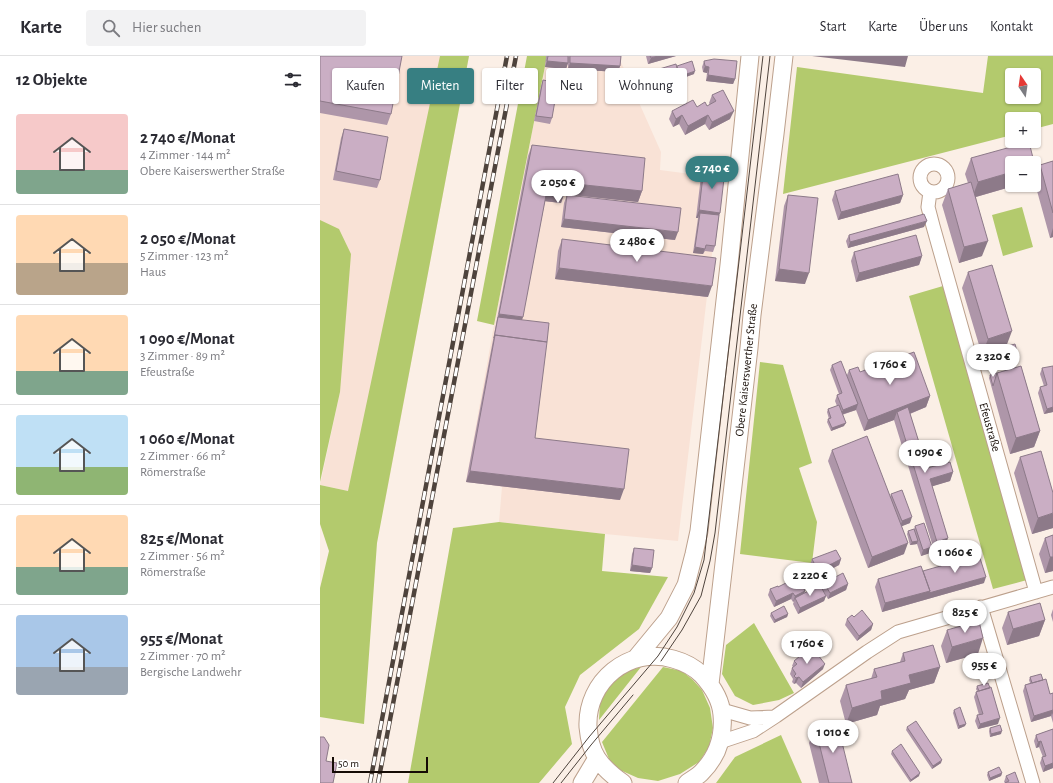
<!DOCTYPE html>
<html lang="de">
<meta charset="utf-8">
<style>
body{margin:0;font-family:"Alegreya Sans",sans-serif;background:#f2f2f3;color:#2b2b33;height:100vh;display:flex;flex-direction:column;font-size:15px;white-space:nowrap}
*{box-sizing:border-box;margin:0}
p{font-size:13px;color:#7c7c81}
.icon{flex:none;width:22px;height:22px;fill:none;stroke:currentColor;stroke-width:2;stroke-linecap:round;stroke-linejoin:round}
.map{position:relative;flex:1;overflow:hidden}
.side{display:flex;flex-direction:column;background:#fff;width:320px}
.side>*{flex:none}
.top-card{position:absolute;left:12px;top:12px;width:380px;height:36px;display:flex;gap:8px}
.needle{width:26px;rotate:347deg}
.buttons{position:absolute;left:685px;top:12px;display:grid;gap:8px}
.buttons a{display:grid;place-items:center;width:36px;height:36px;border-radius:4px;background:#fff;box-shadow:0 1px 3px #0004;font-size:20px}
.scale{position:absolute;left:12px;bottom:10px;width:96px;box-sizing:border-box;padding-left:4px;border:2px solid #150b05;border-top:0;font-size:11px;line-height:14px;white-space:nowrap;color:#150b05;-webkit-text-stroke:3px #fff;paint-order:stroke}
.price{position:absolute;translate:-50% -34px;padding:0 9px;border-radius:14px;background:#fff;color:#222;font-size:13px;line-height:26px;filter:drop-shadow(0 1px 2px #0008)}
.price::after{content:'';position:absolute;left:50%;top:24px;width:12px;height:9px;margin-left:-6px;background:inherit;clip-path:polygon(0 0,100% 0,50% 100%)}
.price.selected{background:#377f82;color:#fff}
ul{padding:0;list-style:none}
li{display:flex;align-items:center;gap:12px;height:100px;padding:0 16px}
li+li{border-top:1px solid #e1e1e2}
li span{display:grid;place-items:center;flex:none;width:112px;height:80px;border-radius:4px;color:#555}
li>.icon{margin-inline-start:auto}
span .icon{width:48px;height:48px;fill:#fffc;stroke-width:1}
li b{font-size:17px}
h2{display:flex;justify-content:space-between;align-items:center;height:48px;padding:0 16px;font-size:17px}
.chip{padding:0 14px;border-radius:4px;background:#fff;box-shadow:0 1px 3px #0004;font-size:14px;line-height:36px}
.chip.selected{background:#377f82;color:#fff}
header{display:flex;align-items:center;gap:24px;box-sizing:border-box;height:56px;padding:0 20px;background:#fff;border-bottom:1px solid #e1e1e2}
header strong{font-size:19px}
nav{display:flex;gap:22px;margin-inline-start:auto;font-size:14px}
.search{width:280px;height:36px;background:#f2f2f3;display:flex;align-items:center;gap:10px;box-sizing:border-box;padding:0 14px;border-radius:4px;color:#7c7c81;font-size:15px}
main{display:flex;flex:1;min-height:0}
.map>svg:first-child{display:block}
</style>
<header>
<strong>Karte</strong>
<div class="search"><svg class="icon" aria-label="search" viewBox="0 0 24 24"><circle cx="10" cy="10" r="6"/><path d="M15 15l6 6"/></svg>Hier suchen</div>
<nav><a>Start</a><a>Karte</a><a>Über uns</a><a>Kontakt</a></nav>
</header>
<main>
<section class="side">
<h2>12 Objekte<svg class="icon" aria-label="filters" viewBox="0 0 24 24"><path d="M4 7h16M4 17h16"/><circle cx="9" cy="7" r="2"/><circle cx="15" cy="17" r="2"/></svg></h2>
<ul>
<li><span style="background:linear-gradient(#f6c9c9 70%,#7fa58c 0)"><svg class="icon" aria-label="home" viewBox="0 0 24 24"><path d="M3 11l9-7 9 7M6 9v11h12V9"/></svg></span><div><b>2 740 €/Monat</b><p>4 Zimmer · 144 m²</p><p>Obere Kaiserswerther Straße</p></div></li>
<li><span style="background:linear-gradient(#ffd9b3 60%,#b9a48a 0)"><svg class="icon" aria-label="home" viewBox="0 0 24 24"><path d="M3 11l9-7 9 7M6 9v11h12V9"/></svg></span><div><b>2 050 €/Monat</b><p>5 Zimmer · 123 m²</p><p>Haus</p></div></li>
<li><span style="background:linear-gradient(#ffd9b3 70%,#7fa58c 0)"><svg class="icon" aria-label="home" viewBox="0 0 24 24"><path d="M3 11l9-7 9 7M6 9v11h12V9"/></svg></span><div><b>1 090 €/Monat</b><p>3 Zimmer · 89 m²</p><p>Efeustraße</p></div></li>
<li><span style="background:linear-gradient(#bfe0f5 65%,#8fb573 0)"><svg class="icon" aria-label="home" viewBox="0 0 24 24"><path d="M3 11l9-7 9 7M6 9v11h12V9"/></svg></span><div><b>1 060 €/Monat</b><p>2 Zimmer · 66 m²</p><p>Römerstraße</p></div></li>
<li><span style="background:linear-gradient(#ffd9b3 65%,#7fa58c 0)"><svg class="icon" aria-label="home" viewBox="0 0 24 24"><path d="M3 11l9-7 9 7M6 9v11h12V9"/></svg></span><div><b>825 €/Monat</b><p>2 Zimmer · 56 m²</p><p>Römerstraße</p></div></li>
<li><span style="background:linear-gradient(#a9c7e8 65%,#9aa5b1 0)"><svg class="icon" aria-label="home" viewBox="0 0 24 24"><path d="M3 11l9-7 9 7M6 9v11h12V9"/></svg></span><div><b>955 €/Monat</b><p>2 Zimmer · 70 m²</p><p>Bergische Landwehr</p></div></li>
</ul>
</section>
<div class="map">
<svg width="733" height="727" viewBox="0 0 733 727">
<rect width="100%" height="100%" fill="#fbefe6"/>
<path fill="#f9e2d6" d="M0 0H149L65 446 28 435 0 429 20 336 0 330Z
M227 0H244L300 4 341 96 340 114 401 122 358 485 285 478 179 466 182 431 146 425 174 269Z"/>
<path fill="#b3ca6d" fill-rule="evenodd" d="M120 0H149L57 487 44 668 0 661V532L9 495 0 468V429L28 435Z
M207 0H227L174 269 157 265Z
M668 0H733V68L714 73V63H692V79L463 138 477 11 663 37ZM692 19H714V41H692Z
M702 151 713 191 683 200 672 159Z
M0 164 19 173 31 198 20 336 0 426Z
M623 230 707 524 673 533 589 240Z
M440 306 463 309 492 407 479 412 497 466 492 507 420 498Z
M179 466 285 478 282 515 348 521 319 573 260 619 245 651 252 688 219 727H88L133 472Z
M434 567 474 637 459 644 433 649 415 640 402 618 406 589Z
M321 611 279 664 280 645 290 629 305 616Z
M343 611 362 615 373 624 382 634 390 652 393 672 389 691 379 706 360 718 338 725 318 722 300 714 289 703 282 686Z
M461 679 482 727H396L415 701Z"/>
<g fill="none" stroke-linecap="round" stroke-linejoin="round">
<defs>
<path id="minor" d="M600 122a14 14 0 1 1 28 0a14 14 0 1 1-28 0Z
M610 136 608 151 613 170 716 536
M661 551 713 727
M402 654 430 662 454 661
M400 686 433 675 456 660 547 596 578 576 733 531"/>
<path id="tertiary" d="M316 602 349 562 366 529 374 498 379 475 409 209 430 0
M390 628 429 292 432 259 455 78 464 0
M262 727 277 702
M303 727C293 720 284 713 277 702 271 693 269 682 268 671 266 625 309 590 353 603 364 606 374 611 382 619 392 630 401 643 402 659 404 681 398 700 381 717 377 721 371 724 367 727"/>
</defs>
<use href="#minor" stroke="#bca08c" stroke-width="15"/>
<use href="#tertiary" stroke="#bca08c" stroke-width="19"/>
<use href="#minor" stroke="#fff" stroke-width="13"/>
<use href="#tertiary" stroke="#fff" stroke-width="17"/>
<path stroke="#4e433c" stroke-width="1" d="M341 605 362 574 381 540 390 505 395 477 450 0
M233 727 269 681 338 600 357 571 374 537 384 504 443 0
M241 727 271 689 313 639"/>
<defs>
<path id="rail" d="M50 727 187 0
M58 727 196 0"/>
</defs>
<use href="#rail" stroke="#4e433c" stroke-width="4.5"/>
<use href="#rail" stroke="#fff" stroke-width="3" stroke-dasharray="9" stroke-linecap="butt"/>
</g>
<path fill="#ae96a9" d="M0 0 71 58 67 69 0 57Z
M226 0H301L300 10 298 16 248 13V3V7L246 13 225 11Z
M326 0H356L328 8Z
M384 5 415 23 413 28 386 25 387 17 383 16 382 11Z
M357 10 374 18 363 22V20L328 30 324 23 326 17Z
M223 24 232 62 230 68 214 65 221 30Z
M338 31 362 42 340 48 336 37Z
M392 39 410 63 389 74 385 68 365 79 359 68 353 71 349 63 352 55 377 51 387 50 390 49 389 47Z
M24 73 60 124 57 132 13 124 21 82Z
M212 89 322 135 318 146 250 139 355 184 241 171 244 147 247 139 244 138 241 147 225 145 202 264 215 382 300 444 146 426 208 100Z
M651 102 692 129H697L656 141 662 200 639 207 622 149 628 133 648 127 645 118Z
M733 105V181L730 182 714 124 720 109Z
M384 111 400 157 399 159 395 190 393 196 385 195 383 198 373 197 378 162H376L381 120Z
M515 135 583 139 580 147 518 164 512 144Z
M468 139 485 228 455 225 464 150Z
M604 171 528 192 526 185 529 179Z
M242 183 388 241 235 223 238 195Z
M534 196 602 200 599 209 536 226 531 205Z
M648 216 686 290 697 302 665 310 662 300 663 298 662 299 642 232Z
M512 309 527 319 529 314 540 316 610 340 606 351 590 358 607 412 633 416 630 425 612 430 625 491 614 494 574 364 544 375 536 354 522 359 524 370 511 375 507 366 508 363H509L507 356 508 353 517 350 515 345 517 339 519 338 510 314Z
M701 310 720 375 714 391 690 398 669 322 670 319Z
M733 311V356L724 358 718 337 720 331 724 330 720 318 722 312Z
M512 394 570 441 571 438 590 467 581 470 584 498 548 512 508 405Z
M700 401 733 472 712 478 694 417Z
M595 470 612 491 610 497 601 500 597 488 590 489 587 478 588 475 594 473Z
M733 479V515L725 517 719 498 725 482Z
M314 492 332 512 330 517 310 515 312 498Z
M492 503H521L519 509 496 521 490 509Z
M603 515 664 527 562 556 555 531 558 523Z
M504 527 528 528 526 534 508 543 502 533Z
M458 531 485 537 506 540 504 545 478 558 473 548 474 545 473 546 471 543 454 551 448 539 450 533Z
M733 553V566L731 559Z
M688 556 725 564 719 580 687 589 682 572Z
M451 557 468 558 467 561 454 567 450 560Z
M534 561 553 568 551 574 537 585 525 569 527 563Z
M627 574 658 598 626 607 621 590Z
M583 597 620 611 614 627 589 634 585 643 560 650 557 659 526 668 520 645 526 629 551 623 554 613 580 606Z
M474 605 503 613 481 632 476 627 474 628 472 626 473 623 470 618 472 612 473 611 472 610Z
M710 621 722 624 730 638 733 637V667L731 660 711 666 703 635 705 629 710 627 709 624Z
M657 630 678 668 658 673 655 665 657 659H659L654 641 656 636 657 635 656 633Z
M634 654 645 670 638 673 633 657Z
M495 671 532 727H499L489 687Z
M587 671 621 707 612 713 586 674Z
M670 672 681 678 670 681 669 675Z
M733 673V712L723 716 720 707 722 701H723L719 691 716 692 714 685 716 679Z
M572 695 599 720 590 726 571 698Z
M668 716 682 717 681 720 669 725 667 719Z
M686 720 699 727H685L684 726Z"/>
<path fill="#8d7a89" d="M338 0H356L328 8 331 2Z
M492 0H588L585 11Z
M227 5 248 7 246 13 225 11Z
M250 7 300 10 298 16 248 13Z
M385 10 389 11 387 17 383 16Z
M375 15 374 18 363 22 364 19Z
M358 16 364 17 363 20 328 30 330 25Z
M388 19 415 23 413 28 386 25Z
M364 36 362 42 340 48 342 42Z
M414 55 410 63 389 74 392 66Z
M362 59 359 68 353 71 356 63Z
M388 59 385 68 365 79 368 70Z
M692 116V129H697L652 142 658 126Z
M246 127 322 135 318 146 244 138 241 147 223 145 227 134Z
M583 139 580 147 518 164 521 156Z
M379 154 400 157 397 165 380 157 378 162H376Z
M244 163 358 176 355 184 241 171Z
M607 165 604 171 528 192 530 186Z
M733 172V181L730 182Z
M668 185 662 200 639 207 644 191Z
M375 191 385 193 383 198 373 197Z
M602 200 599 209 536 226 539 217Z
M239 212 392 230 388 241 235 223Z
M459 213 489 217 485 228 455 225Z
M179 258 203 261 199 272 178 261Z
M692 275 686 291 663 297 662 299 668 283Z
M698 299 697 302 665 310 666 308Z
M610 340 606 351 579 362 577 356 574 364 544 375 548 364Z
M538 348 536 354 520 359 523 354Z
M733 351V356L724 358 727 353Z
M526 367 524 370 511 375 512 372Z
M720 375 714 391 690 398 696 382Z
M150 415 304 433 300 444 146 426Z
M633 416 630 425 607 432 610 423Z
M733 457V472L712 478 718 462Z
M592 461 590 467 580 471 582 465Z
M628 482 625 491 614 494 617 486Z
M598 485 597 488 590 489 592 486Z
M588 487 584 498 548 512 552 501Z
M612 491 610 497 601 500 603 494Z
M730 501H733V515L725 517Z
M521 503 519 509 496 521 498 515Z
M312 509 332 512 330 517 310 515Z
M666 521 664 527 562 556 565 547 610 535Z
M528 528 526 534 508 543 510 537Z
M485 535 483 541 475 542 474 545 473 546 475 540Z
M473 537 471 543 454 551 456 545Z
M506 540 504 545 478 558 480 552Z
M468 558 467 561 454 567 455 564Z
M725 564 719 580 687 589 693 573Z
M553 568 551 574 537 585 539 580Z
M663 582 658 598 626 607 632 591Z
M505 608 503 613 481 632 483 626Z
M620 611 614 627 589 634 585 643 560 650 557 659 526 668 532 652 589 619Z
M479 621 476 627 474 628 476 622Z
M733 654V659L732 657 731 660 711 666 714 660Z
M680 662 678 668 658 673 660 668Z
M646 668 645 670 638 673 639 670Z
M682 675 681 678 670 681 671 678Z
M721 685 719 691 716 692 718 686Z
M622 704 621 707 612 713 613 710Z
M733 707V712L723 716 725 710Z
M600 717 599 720 590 726 591 724Z
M682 717 681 720 669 725 670 722Z"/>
<path fill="#caaec4" stroke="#8d7a89" d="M0 0H82L71 58 0 45Z
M228 0H248V7L227 5Z
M250 0H301L300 10 250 7Z
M330 0H338L331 2Z
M394 3 417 5 415 23 388 19 389 11 385 10 384 5Z
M372 5 375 15 364 19V17L357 19 358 16 357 10Z
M356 8 358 16 330 25 326 17Z
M223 24 238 27 232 62 216 60Z
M361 25 364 36 342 42 338 31Z
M403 34 414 55 392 66 388 59 368 70 362 59 356 63 352 55 373 44 377 51 385 46 387 50 396 45 392 39Z
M24 73 68 81 60 124 16 115Z
M709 86 715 110H714V107H692V116L658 126 651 102Z
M212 89 325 102 322 135 246 127 245 136 227 134 203 261 179 258Z
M733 105V157L720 109Z
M384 111 405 114 400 157 379 154Z
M578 118 583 139 521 156 515 135Z
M651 126 668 185 644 191 628 133Z
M247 139 361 152 358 176 244 163Z
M468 139 498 142 489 217 459 213Z
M380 157 399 159 395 190 386 189 385 193 375 191Z
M604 158 607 165 530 186 529 179Z
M596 179 602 200 539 217 534 196Z
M242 183 396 202 392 230 239 212Z
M672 209 692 275 668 283 648 216Z
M178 261 229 267 227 286 175 279 174 282Z
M175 279 227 286 215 382 309 393 304 433 150 415Z
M695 288 698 299 666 308 663 297Z
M594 296 610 340 548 364 529 314 538 311 540 316Z
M521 305 538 348 523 354 517 339 522 337 512 309Z
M701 310 720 375 696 382 677 317Z
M733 310V351L727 353 720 331 727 329 722 312Z
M677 317 673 330 670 319Z
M519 349 526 367 512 372 508 363 511 362 508 353Z
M588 351 607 412 630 406 633 416 610 423 628 482 617 486 577 356Z
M547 380 588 487 552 501 512 394Z
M721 395 733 437V457L718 462 700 401Z
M582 434 592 461 582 465 571 438Z
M604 467 612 491 603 494 595 470Z
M594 473 598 485 592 486 588 475Z
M733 479V501H730L725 482Z
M314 492 334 494 332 512 312 509Z
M516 494 521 503 498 515 492 503Z
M659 499 666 521 609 537 610 535 603 515Z
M601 510 610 535 565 547 558 523Z
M523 517 528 528 510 537 504 527Z
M478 521 485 535 475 540 473 537 456 545 450 533 458 530V531Z
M500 529 506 540 480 552 475 542Z
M720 547 725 564 693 573 688 556Z
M464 550 468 558 455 564 451 557Z
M542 554 553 568 539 580 527 563 532 559 534 561Z
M659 565 663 582 632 591 627 574Z
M613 589 620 611 589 619 591 627 561 635 562 643 532 652 526 629 557 621 554 613 585 605 583 597Z
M494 594 505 608 483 626 479 621 476 622 474 620 476 618 472 612 477 608 474 605 486 595 489 599Z
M721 618 723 624 712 627 710 621Z
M726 623 730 638 733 637V654L714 660 705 629Z
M668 627 670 632 659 635 657 630Z
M671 631 680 662 660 668 657 659 663 658 656 636Z
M640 651 646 668 639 670 634 654Z
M596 665 622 704 613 710 587 671Z
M517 666 532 727H509L495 671Z
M680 669 682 675 671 678 670 672Z
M733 673V707L725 710 722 701 726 700 721 685 718 686 716 679Z
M0 681H4L9 689 6 705 17 707 13 727H0Z
M581 688 600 717 591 724 572 695Z
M679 711 682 717 670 722 668 716Z
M695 716 699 727H685L689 725 686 720Z"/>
<g text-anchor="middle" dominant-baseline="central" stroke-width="3" stroke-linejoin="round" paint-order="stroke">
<g font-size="12" fill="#150b05" stroke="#fff">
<text transform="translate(426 314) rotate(-84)">Obere Kaiserswerther Straße</text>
<text transform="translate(670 371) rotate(74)">Efeustraße</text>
</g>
</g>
</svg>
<div class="buttons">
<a><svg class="needle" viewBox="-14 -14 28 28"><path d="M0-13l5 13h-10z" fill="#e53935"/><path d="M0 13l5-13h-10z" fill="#7c7c81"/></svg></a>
<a>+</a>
<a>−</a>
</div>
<div class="scale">50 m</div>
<b class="price selected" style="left:392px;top:134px">2 740 €</b>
<b class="price" style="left:238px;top:148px">2 050 €</b>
<b class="price" style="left:317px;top:207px">2 480 €</b>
<b class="price" style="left:673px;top:322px">2 320 €</b>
<b class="price" style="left:570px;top:330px">1 760 €</b>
<b class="price" style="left:605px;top:418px">1 090 €</b>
<b class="price" style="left:635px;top:518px">1 060 €</b>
<b class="price" style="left:490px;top:541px">2 220 €</b>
<b class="price" style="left:645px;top:578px">825 €</b>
<b class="price" style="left:487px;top:609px">1 760 €</b>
<b class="price" style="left:664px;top:631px">955 €</b>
<b class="price" style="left:513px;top:698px">1 010 €</b>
<div class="top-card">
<a class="chip">Kaufen</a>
<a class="chip selected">Mieten</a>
<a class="chip">Filter</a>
<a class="chip">Neu</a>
<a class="chip">Wohnung</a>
</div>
</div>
</main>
